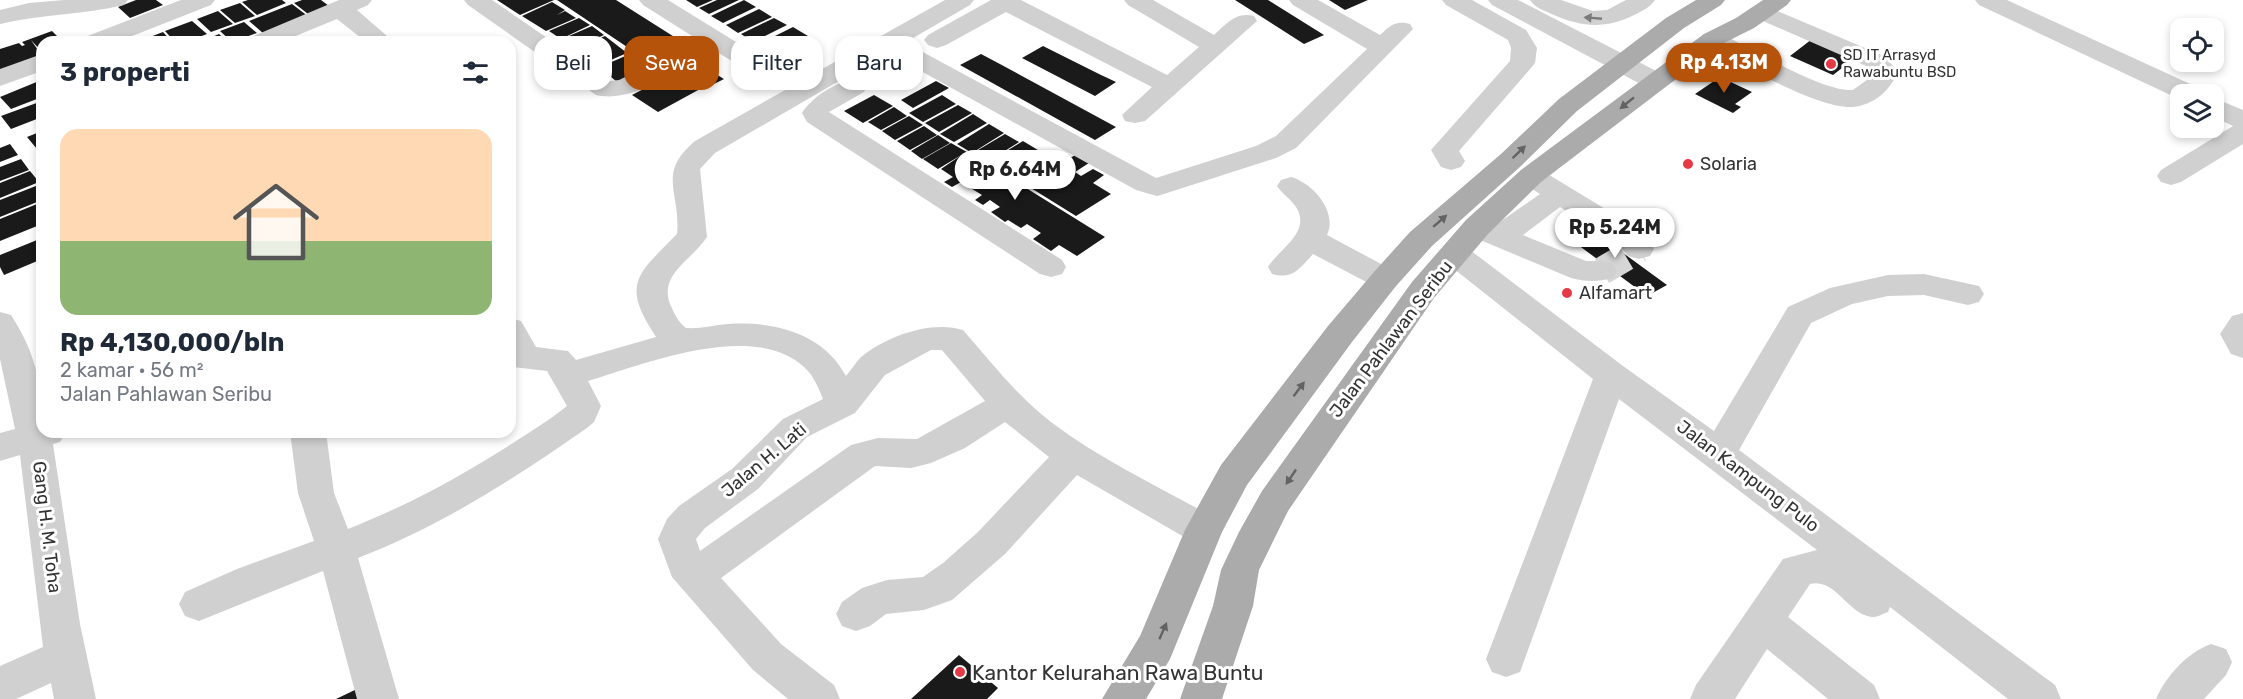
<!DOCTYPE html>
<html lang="id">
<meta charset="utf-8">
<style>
body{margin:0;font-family:Rubik,sans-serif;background:#f2f2f3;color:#1f2937;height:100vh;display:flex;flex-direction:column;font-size:22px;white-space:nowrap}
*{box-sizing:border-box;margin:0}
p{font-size:20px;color:#747a83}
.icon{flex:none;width:33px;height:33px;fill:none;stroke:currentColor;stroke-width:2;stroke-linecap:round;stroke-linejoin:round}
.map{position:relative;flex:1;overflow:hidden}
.panel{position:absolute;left:36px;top:36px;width:480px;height:402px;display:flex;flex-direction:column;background:#fff;border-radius:18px;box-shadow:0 3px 9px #0003}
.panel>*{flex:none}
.guide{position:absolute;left:534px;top:36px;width:570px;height:54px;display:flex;gap:12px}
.tools{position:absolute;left:2170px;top:18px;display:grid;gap:12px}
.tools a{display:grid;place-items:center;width:54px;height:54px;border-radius:12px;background:#fff;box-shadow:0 3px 9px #0003;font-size:30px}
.price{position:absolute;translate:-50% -51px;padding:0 14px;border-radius:21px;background:#fff;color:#222;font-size:20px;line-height:39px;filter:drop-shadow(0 2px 3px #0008)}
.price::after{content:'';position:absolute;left:50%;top:36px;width:18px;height:14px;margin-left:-9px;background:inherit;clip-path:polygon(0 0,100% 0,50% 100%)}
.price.selected{background:#b45309;color:#fff}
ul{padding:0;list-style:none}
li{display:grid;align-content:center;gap:12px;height:318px;padding:0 24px}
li+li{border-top:2px solid #e0e1e3}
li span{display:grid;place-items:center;height:186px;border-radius:18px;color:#555}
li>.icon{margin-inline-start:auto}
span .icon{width:108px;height:108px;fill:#fffc;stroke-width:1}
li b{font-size:26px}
h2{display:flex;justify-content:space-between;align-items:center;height:72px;padding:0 24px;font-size:26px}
.chip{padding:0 21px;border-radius:18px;background:#fff;box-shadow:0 3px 9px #0003;font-size:21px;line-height:54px}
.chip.selected{background:#b45309;color:#fff}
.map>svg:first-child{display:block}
</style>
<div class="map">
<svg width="2243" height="699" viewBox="0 0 2243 699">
<rect width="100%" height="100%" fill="#fff"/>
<path fill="#1a1a1a" d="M136 0H156L163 5 130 18 118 7Z
M248 0H282L286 3 257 15 242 2Z
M302 0H321L329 6 308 14 294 3Z
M497 0H554L520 15Z
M557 0H616L687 45 651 63Z
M686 0H713L697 7Z
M717 0H739L709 14 699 8Z
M744 0 756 7 723 23 711 16Z
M1235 0H1268L1324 35 1304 44Z
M1329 0H1368L1345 10Z
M552 2 565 10 557 15 565 11 576 18 546 31 522 16Z
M240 3 255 16 235 23 220 10Z
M292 4 309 17 264 34 249 21Z
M759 9 772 17 738 33 726 25Z
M218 11 233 24 211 32 197 19Z
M579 18 590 25 561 39 549 31Z
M774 18 787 25 753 42 741 34Z
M192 21 207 34 186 42H175L165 31Z
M244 22 257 33 232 42 220 31Z
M592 26 604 35 575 48 562 39Z
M793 27 808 36 774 53 759 44Z
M52 31 63 42H42V52L31 40 42 56 0 71V49L19 43 22 46 25 45 22 42Z
M163 32 172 42H137Z
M219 34 228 42H200Z
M605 36 627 53 597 66 575 49Z
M1816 36 1859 55 1833 75 1790 56Z
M1043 46 1099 74 1116 82 1095 96 1022 58Z
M630 54 649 68 618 83 610 76 604 79 593 70Z
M981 54 998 63 1116 127 1095 140 960 65Z
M696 62 724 79 704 89 677 71Z
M674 73 700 89 658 112 632 95Z
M1720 77 1752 92 1735 104 1741 107 1733 113 1695 94Z
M39 81 42 84V97L11 109 0 97Z
M936 81 949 88 913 108 901 100Z
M874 95 893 106 863 123 844 111Z
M942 95 956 104 923 122 909 113Z
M42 101V117L11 129 1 116Z
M958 105 972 113 939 132 925 123Z
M894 107 907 116 881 130 868 122Z
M973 114 987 123 954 142 940 134Z
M909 116 923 125 895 140 882 131Z
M989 124 1004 133 972 153 957 144Z
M924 126 937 135 910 150 897 141Z
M42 131V147L37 149 27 137Z
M1005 134 1019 142 987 162 973 153Z
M938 135 950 143 922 159 911 151Z
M1023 141 1061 164 1075 155 1089 163 1075 172 1081 176 1093 169 1104 175 1093 183 1111 194 1076 216 989 162Z
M951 143 981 160 1105 237 1077 256 1059 245 1051 251 1033 239 1041 233 1027 224 1021 228 1008 220 1005 222 991 212 1000 207 990 200 983 205 975 200 982 195 969 187 961 182 952 187 944 182 953 177 941 169 963 154 938 169 923 159Z
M10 144 18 155 0 162V148Z
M21 159 29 170 0 181V167Z
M30 171 39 182 0 198V183Z
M41 184 42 200 0 217V200Z
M42 202V224L0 241V219Z
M1582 223 1667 285 1647 296 1562 233Z
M42 238V259L4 275 0 267V255Z
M959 655 998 688 987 699H911Z
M359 688 362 699H336Z"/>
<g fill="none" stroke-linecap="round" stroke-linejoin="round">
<path stroke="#d6d6d6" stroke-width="28" stroke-dasharray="28 14" stroke-linecap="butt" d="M1602 271 1639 249"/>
<path fill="#d0d0d0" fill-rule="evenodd" d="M64 0H128L124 5C83 15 41 14 0 24V10L29 3Z
M181 0H215L211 5 117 42H81L85 37Z
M339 0H372L368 5 357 10 394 42H366L337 19 281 42H247L251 37Z
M464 0H492L610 81 619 80 700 41 643 5 639 0H668L775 66 815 73 945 0H974L970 5 715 153 700 169 707 237C692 260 659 274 670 304 674 313 678 322 686 328 700 329 714 325 728 324 774 321 823 333 846 376 851 370 856 362 861 357 887 336 931 320 963 330 991 362 1017 396 1051 422 1101 460 1163 489 1217 519L1223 530 1217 541 1204 545 1191 541 1077 475 1005 554 952 600 924 610 886 614 870 626 856 631 842 626 836 614 842 602 862 588 887 580 923 577 943 563 978 532 1049 457 1005 422 965 448 931 463 911 468 875 466 721 578 781 644 834 685 840 699H788L753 670 672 577 658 539 667 519 679 506 732 469 783 419 823 399C818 387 814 376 804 367 754 320 644 364 588 381L601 406 594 422 587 428C514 479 441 526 358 558L399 699H357L323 571 199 621 185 616 179 604 185 592 237 569 314 541 298 493 290 432H326L334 493 348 529C406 506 460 477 513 443 531 431 550 420 567 406L547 371 513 367 510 361V318L521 321 536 347 568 351 576 360 656 337C620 283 638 274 677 234 681 192 656 174 695 141L794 85 758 77 717 52C684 68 633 104 596 95L468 5ZM931 350H942L985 401 917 439 878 438 851 445 700 551 696 539 705 528 758 489 807 437 855 413 885 375Z
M991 0H1021L1167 75 1199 47 1128 5 1124 0H1153L1214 35C1226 24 1236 11 1254 16L1257 21 1145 121 1135 123 1125 121 1122 115 1152 87 1006 12 946 45 937 48 928 45 924 40 928 35Z
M1289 0H1318L1380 35C1390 26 1395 20 1410 24L1413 29 1296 148 1276 158 1167 193 1157 196 1136 190 901 60 897 55 901 50 910 47 919 50 1156 178 1256 146 1276 136 1367 49 1293 5Z
M1442 0H1472L1526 30 1537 48 1535 63 1531 68 1459 151 1465 161 1461 167 1451 170 1441 167 1431 150 1510 61 1511 48 1508 40 1446 5Z
M1488 0H1518L1664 75 1668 81 1664 87 1655 89 1646 87 1492 5Z
M1530 0H1561L1593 11 1607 10 1626 0H1655C1650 8 1640 12 1632 16 1605 29 1581 27 1554 15 1545 11 1535 8 1530 0Z
M1975 0H2007L2199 88 2203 94H2181V100L1979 5Z
M1763 5 1884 56 1898 71C1891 90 1874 105 1853 107 1815 109 1739 62 1704 44L1700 39 1704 34 1713 31 1722 34C1752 49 1823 92 1853 90L1868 79 1872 72 1866 66 1754 17 1751 12 1754 7Z
M42 54V71L0 86V69Z
M855 78 864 80 868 86 864 92 829 112 1062 260 1066 267 1062 274 1051 277 1040 274 807 122 802 113C813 96 835 83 855 78Z
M2214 98 2243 110V144L2181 182 2171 185 2161 182 2157 176 2161 170 2233 126 2214 117Z
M1531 167 1541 170 1640 230 1654 249 1650 256 1639 259 1628 256 1618 244 1560 207 1523 235 1586 261H1602L1613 264 1617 271 1613 278C1599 282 1585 282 1571 278L1466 234 1462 227 1466 220 1477 217 1497 224 1540 194 1521 182 1517 176 1521 170Z
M1291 177C1313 183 1338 212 1327 235L1396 272 1401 279 1396 286 1385 290 1374 286 1313 254C1300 268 1293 280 1272 274L1268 267C1279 249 1312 232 1296 207 1291 199 1282 194 1277 186L1281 180Z
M1455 244 1466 247 1623 366 1714 431 1788 307 1830 288 1888 275 1924 274 1979 286 1984 294 1979 302 1968 305 1924 295 1888 296 1852 304 1811 323 1739 450 2055 685 2061 699H2008L1890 607 1888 612C1884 613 1878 617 1874 617 1849 617 1836 577 1810 584L1788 617 1874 685 1880 699H1828L1767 649 1735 699H1690L1696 685 1783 559 1817 550 1619 399 1520 672 1506 677 1492 672 1486 659 1593 379 1444 261 1440 254 1444 247Z
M0 312 11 315C37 355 42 386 42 432H66L60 442 53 444 80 624 96 699H54L51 683 16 699H0V666L43 647 20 455 0 461V433L15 429 0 359Z
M2243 313V358L2231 354 2220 334 2232 316Z
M2211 644 2226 649 2232 662 2226 675 2204 699H2156C2166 676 2188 652 2211 644Z"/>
<path fill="#ababab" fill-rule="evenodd" d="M1696 0H1725L1721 5 1684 28 1577 111 1521 166 1432 246 1396 286 1352 342 1247 485 1222 532 1170 659 1146 699H1102L1140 636 1185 530 1221 465 1328 326 1374 272 1410 232 1501 154 1559 99 1666 18Z
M1763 0H1791L1787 5 1754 28 1722 44 1541 182 1488 234 1434 298 1288 511 1259 570 1253 606 1222 699H1180L1213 606 1221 570 1239 532 1262 491 1412 282 1466 220 1521 170 1704 34 1736 18Z"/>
</g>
<defs><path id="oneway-solid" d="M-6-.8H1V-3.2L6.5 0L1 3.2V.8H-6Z" transform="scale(1.5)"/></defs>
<use fill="#7a7a7a" href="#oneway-solid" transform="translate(1593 18) rotate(-175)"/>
<g fill="#636363">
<use href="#oneway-solid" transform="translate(1627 103) rotate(141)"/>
<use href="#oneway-solid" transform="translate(1519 152) rotate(-44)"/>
<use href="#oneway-solid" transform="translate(1440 221) rotate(-41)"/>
<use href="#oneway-solid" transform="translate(1299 389) rotate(-53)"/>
<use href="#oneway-solid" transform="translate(1291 477) rotate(124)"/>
<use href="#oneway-solid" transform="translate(1163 631) rotate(-66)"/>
</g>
<g fill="#e63946" stroke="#fff" stroke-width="2">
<circle cx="1831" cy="64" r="6"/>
<circle cx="1688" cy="164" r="6"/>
<circle cx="1567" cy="293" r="6"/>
<circle cx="960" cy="672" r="6"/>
</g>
<g text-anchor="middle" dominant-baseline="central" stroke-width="6" stroke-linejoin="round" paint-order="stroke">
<g font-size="15" fill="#333" stroke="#fff" text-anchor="start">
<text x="1843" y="55">SD IT Arrasyd<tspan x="1843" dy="17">Rawabuntu BSD</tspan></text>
</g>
<g font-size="18" fill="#333" stroke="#fff" text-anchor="start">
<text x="1700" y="164">Solaria</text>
<text x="1579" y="293">Alfamart</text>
</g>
<g font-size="18" fill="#333" stroke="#fff">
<text transform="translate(1391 339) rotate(-53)">Jalan Pahlawan Seribu</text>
<text transform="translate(764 460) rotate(-40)">Jalan H. Lati</text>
<text transform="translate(1748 476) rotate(37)">Jalan Kampung Pulo</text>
<text transform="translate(47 527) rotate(83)">Gang H. M. Toha</text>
</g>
<g font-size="21" fill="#333" stroke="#fff" text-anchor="start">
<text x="972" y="672">Kantor Kelurahan Rawa Buntu</text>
</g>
</g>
</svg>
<div class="tools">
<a><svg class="icon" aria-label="locate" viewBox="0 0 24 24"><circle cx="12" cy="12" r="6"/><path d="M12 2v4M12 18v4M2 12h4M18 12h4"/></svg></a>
<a><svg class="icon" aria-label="layers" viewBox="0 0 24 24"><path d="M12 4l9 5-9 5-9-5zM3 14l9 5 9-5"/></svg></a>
</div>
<b class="price selected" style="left:1724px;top:94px">Rp 4.13M</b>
<b class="price" style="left:1015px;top:201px">Rp 6.64M</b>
<b class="price" style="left:1615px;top:259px">Rp 5.24M</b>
<div class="guide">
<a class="chip">Beli</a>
<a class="chip selected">Sewa</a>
<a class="chip">Filter</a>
<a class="chip">Baru</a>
</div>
<section class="panel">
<h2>3 properti<svg class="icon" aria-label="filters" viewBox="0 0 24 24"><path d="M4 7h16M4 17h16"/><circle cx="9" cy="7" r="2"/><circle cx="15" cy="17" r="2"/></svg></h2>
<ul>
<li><span style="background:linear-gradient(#ffd9b3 60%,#8fb573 0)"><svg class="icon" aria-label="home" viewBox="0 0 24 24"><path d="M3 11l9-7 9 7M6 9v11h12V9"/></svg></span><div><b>Rp 4,130,000/bln</b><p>2 kamar · 56 m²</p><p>Jalan Pahlawan Seribu</p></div></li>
</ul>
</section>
</div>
